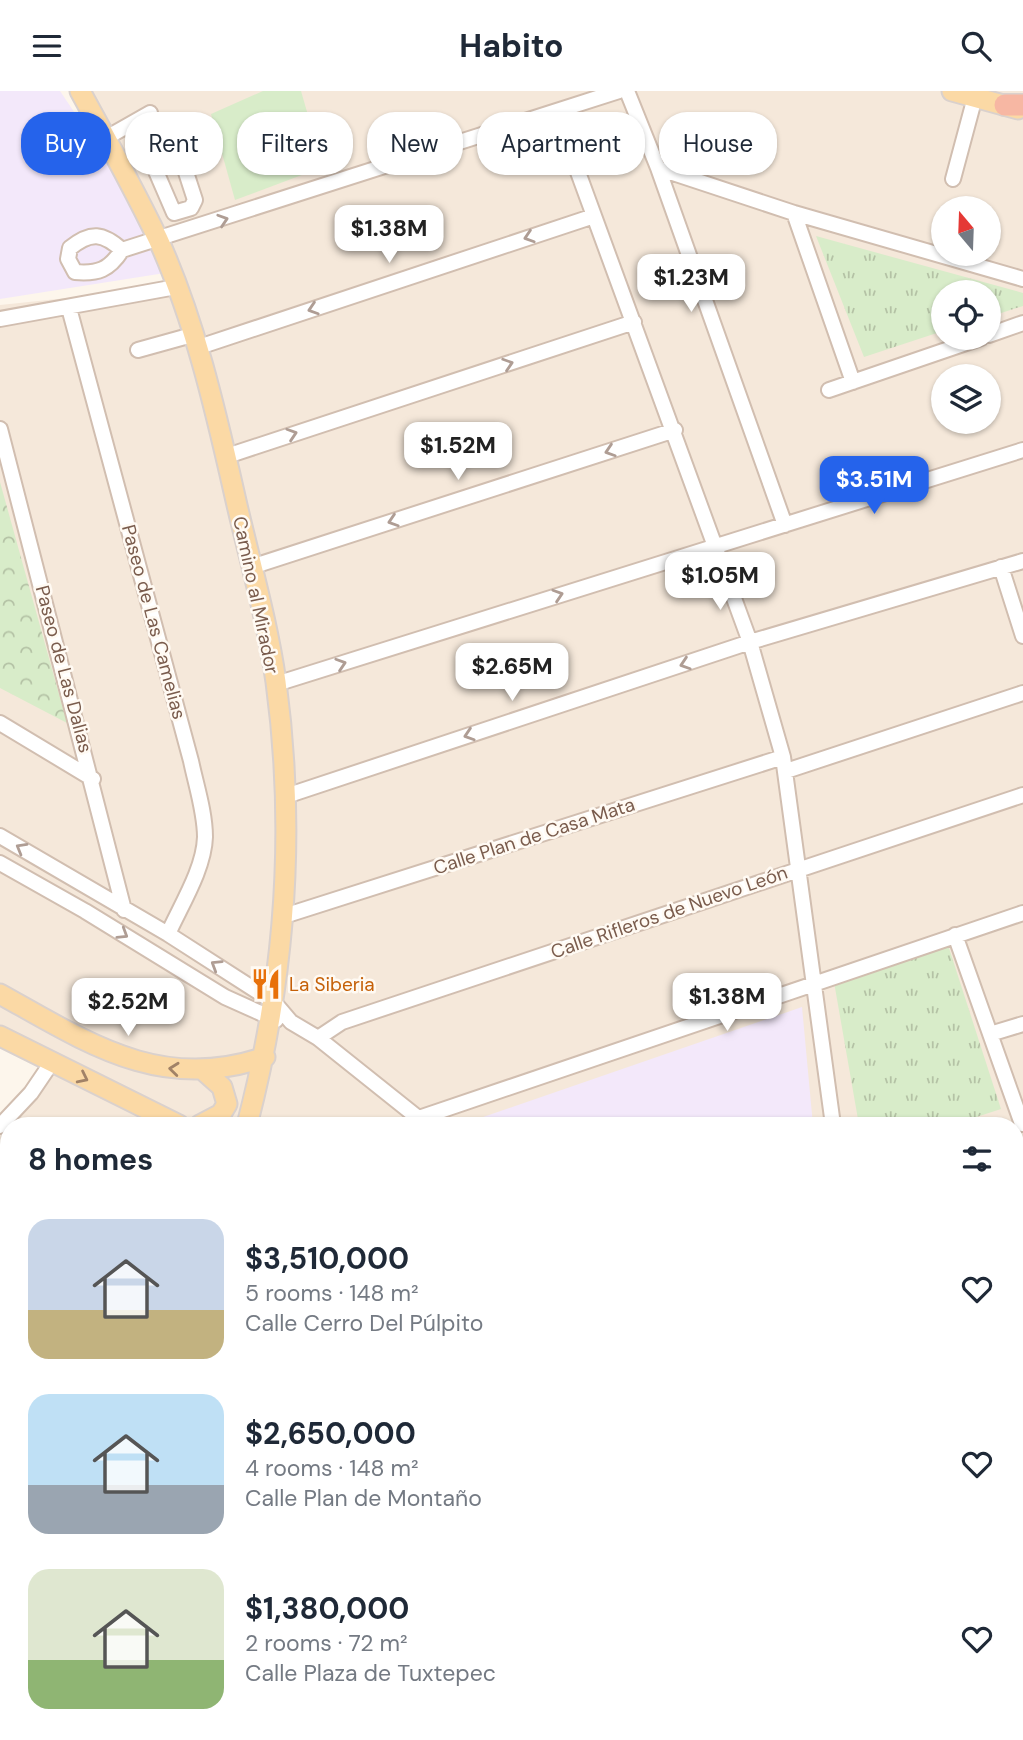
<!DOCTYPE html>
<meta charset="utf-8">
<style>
body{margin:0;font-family:"DM Sans",sans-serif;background:#f2f2f3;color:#1f2937;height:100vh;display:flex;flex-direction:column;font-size:26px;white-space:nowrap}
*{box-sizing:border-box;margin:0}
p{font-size:23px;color:#747a83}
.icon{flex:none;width:38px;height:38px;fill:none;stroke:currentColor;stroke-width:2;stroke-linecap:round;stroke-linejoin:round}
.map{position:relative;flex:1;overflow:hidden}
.drawer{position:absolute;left:0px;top:1026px;width:1024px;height:625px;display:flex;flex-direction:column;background:#fff;border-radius:28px 28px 0 0;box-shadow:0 2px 5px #0004}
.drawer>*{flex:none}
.top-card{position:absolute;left:21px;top:21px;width:982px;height:63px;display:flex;gap:14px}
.needle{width:46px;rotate:341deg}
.buttons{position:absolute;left:931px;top:105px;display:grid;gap:14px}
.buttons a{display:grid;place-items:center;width:70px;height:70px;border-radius:50%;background:#fff;box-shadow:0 2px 5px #0004;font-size:35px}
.price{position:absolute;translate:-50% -60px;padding:0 16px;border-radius:14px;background:#fff;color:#222;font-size:23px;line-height:46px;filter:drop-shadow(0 2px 4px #0008)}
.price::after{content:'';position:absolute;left:50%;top:42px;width:21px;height:16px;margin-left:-10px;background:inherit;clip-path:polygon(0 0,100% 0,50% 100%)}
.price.current{background:#2563eb;color:#fff}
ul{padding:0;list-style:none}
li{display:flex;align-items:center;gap:21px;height:175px;padding:0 28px}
li span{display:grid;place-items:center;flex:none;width:196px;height:140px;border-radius:21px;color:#555}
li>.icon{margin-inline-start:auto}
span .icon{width:84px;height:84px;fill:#fffc;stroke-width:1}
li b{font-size:30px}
h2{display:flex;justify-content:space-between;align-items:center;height:84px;padding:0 28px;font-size:30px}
.chip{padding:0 24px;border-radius:28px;background:#fff;box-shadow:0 2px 5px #0004;font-size:24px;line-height:63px}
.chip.current{background:#2563eb;color:#fff}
header{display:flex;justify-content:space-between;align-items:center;height:91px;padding:0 28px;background:#fff;font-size:32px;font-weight:700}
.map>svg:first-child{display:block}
</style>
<header><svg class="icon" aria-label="menu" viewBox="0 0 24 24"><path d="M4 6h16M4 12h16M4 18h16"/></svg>Habito<svg class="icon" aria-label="search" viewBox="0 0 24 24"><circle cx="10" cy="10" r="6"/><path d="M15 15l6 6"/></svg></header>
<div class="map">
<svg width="1023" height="1649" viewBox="0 0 1023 1649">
<defs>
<pattern id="grass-tufts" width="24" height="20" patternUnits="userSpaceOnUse" patternTransform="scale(1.75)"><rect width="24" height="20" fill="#d8ecc9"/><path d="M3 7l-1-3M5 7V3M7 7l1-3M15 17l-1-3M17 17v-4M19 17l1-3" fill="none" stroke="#b4c2a5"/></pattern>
<pattern id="park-crowns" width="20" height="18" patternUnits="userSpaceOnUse" patternTransform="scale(1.75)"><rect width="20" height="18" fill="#d8ecc9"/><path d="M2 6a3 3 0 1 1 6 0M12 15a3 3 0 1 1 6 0" fill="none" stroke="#b4c2a5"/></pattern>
</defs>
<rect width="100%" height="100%" fill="#fdf6ec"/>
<path fill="#f5e8da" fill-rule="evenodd" d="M76 0H621L558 19 629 0H1023V1649H0V1034L52 971 0 942V214L172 196ZM943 117H989V163H943ZM943 201H989V247H943ZM943 285H989V331H943ZM9 1034H1015V1642H9Z"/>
<path fill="#f3e8fa" d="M0 0H60L118 86 165 182 0 208Z
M802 916 813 1034H460Z"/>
<path fill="url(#grass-tufts)" d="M816 145 1023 202V215L989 226V201H943V240L864 266Z
M948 854 1001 1018 952 1034H859L834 891Z"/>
<path fill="url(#park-crowns)" d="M0 391 67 632 0 597Z
M577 1642H681L673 1649H587Z"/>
<path fill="#d8ecc9" d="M263 0H301L323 76 235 109 211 23Z"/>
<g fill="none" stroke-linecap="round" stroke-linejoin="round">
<path stroke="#a5d3da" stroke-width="4.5" d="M637 1649 643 1642"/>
<defs>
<path id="minor" d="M627 0 658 77 785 434
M556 21 750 551 783 666 833 1034
M106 47 150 22
M175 66 182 69 195 109 191 117 174 122 155 78Z
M658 77 794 122 1023 188
M953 88 975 6
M794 122 853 291
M122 159C109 179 98 183 75 181L68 168 70 157C91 140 103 142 122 159L619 0
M69 217 191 670C196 694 205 721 205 746 204 778 181 814 168 843
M0 228 176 196
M989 244 1023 232
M196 257 594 125
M138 259 192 244
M829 299 981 247
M0 338 124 819
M227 365 634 231
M251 476 675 339
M1001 476 1023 545
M276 593 1023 359
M0 632 93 688
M786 680 1023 602
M286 705 750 551 1023 470
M0 745 168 843 274 911 291 931 318 947 427 1034
M0 772 85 820 225 906 276 929
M284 825 783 666
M955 844 1022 1033
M990 943 1023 933
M318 947 342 931 1023 704
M419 1027 1023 822
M0 1035 31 1002 52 971
M1015 1159 1023 1157
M0 1188 9 1178
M1015 1264 1023 1271
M0 1267 9 1270
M0 1387 9 1390
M1015 1417 1023 1401
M1015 1493H1023
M0 1494 9 1497
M1015 1509 1023 1515
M1015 1538 1023 1528
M1015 1545 1023 1552
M0 1593 9 1569
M228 1642 231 1649
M297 1642 299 1649
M400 1642 402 1649
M550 1642 560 1649
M95 1649 98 1642
M699 1649 705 1642
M844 1649 848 1642
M966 1649 969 1642"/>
<path id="major" d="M80 0C107 49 134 98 158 148 194 227 215 317 234 401 248 464 267 527 276 591 296 740 285 889 247 1034
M952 0 1018 18
M0 903C88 952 161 1002 265 966
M0 945 179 1034
M200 1034 221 1023 227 1013 222 996 204 980"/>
<path id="highway" d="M1005 14H1023"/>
</defs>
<use href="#minor" stroke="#d1beb0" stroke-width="18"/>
<use href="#major" stroke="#dad1cd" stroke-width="23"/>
<use href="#highway" stroke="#dad1cd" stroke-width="24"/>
<use href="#minor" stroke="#fff" stroke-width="14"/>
<use href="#major" stroke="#fbd9a5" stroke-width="19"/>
<use href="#highway" stroke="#f7b7a3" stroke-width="21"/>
</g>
<defs><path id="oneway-chevron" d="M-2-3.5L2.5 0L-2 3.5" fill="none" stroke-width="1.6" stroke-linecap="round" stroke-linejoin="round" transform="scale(1.75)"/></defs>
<g stroke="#af9d94">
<use href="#oneway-chevron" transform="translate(223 129) rotate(-18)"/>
<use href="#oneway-chevron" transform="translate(529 146) rotate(162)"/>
<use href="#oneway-chevron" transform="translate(313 218) rotate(162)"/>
<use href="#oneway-chevron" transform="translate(508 273) rotate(-18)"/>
<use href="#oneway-chevron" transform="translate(292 343) rotate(-18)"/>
<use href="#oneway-chevron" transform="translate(610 360) rotate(162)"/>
<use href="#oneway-chevron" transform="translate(393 430) rotate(162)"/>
<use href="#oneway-chevron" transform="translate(558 504) rotate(-18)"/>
<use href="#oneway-chevron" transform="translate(341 573) rotate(-18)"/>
<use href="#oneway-chevron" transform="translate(685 573) rotate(162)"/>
<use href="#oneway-chevron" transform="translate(469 644) rotate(162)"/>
<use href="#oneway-chevron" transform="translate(21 757) rotate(-150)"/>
<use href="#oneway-chevron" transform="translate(123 843) rotate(32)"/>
<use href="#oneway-chevron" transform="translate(216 874) rotate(-148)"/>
</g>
<g stroke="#a18267">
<use href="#oneway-chevron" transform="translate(174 978) rotate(-174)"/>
<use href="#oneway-chevron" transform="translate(83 987) rotate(26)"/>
</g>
<defs>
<symbol id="restaurant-bare" viewBox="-9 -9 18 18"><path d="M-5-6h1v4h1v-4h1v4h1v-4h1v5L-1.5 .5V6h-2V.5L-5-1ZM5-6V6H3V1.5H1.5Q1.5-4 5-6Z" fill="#e8710a" stroke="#fffaf3" stroke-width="2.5" paint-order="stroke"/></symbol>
</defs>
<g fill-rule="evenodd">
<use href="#restaurant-bare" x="244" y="871" width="44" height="44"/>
</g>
<g text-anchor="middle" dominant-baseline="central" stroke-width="5" stroke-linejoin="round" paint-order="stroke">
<g font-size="19" fill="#7a5c4d" stroke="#fffaf3">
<text transform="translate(256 504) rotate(78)">Camino al Mirador</text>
<text transform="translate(154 531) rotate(75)">Paseo de Las Camelias</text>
<text transform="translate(64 578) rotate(75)">Paseo de Las Dalias</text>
<text transform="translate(534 745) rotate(-18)">Calle Plan de Casa Mata</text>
<text transform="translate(669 821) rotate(-19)">Calle Rifleros de Nuevo León</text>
</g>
<g font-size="19" fill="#c56008" stroke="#fffaf3" text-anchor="start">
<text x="289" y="893">La Siberia</text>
</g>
</g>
</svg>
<div class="buttons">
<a><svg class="needle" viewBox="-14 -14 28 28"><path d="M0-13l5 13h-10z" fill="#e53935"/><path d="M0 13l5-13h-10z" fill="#747a83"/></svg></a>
<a><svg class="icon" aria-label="locate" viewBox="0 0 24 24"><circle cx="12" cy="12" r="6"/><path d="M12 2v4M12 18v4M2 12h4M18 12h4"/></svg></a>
<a><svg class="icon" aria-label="layers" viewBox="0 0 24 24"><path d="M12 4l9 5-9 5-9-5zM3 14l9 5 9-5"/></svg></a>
</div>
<b class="price" style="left:389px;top:174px">$1.38M</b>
<b class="price" style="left:691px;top:223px">$1.23M</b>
<b class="price" style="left:458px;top:391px">$1.52M</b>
<b class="price current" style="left:874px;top:425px">$3.51M</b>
<b class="price" style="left:720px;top:521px">$1.05M</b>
<b class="price" style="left:512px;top:612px">$2.65M</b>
<b class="price" style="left:727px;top:942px">$1.38M</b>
<b class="price" style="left:128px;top:947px">$2.52M</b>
<div class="top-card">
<a class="chip current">Buy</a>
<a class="chip">Rent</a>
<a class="chip">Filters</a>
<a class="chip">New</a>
<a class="chip">Apartment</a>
<a class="chip">House</a>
</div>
<section class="drawer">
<h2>8 homes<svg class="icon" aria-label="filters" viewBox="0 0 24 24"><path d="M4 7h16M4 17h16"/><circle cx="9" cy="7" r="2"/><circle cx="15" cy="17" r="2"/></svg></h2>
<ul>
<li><span style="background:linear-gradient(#c9d6e8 65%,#c2b280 0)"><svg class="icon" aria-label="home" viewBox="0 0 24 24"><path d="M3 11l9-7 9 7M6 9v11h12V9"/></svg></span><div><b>$3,510,000</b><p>5 rooms · 148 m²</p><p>Calle Cerro Del Púlpito</p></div><svg class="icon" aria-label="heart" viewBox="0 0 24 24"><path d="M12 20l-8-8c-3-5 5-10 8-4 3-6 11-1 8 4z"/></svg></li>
<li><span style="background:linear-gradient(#bfe0f5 65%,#9aa5b1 0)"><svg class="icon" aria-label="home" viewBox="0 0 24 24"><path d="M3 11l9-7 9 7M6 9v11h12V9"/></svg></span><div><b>$2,650,000</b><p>4 rooms · 148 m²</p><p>Calle Plan de Montaño</p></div><svg class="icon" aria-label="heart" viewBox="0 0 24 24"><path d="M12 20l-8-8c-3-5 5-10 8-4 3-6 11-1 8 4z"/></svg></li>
<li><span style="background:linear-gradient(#dfe7d0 65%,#8fb573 0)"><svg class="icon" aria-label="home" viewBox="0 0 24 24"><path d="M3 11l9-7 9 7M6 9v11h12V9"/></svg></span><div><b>$1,380,000</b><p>2 rooms · 72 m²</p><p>Calle Plaza de Tuxtepec</p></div><svg class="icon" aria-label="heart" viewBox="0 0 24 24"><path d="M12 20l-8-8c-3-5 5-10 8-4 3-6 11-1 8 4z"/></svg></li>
</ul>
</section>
</div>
